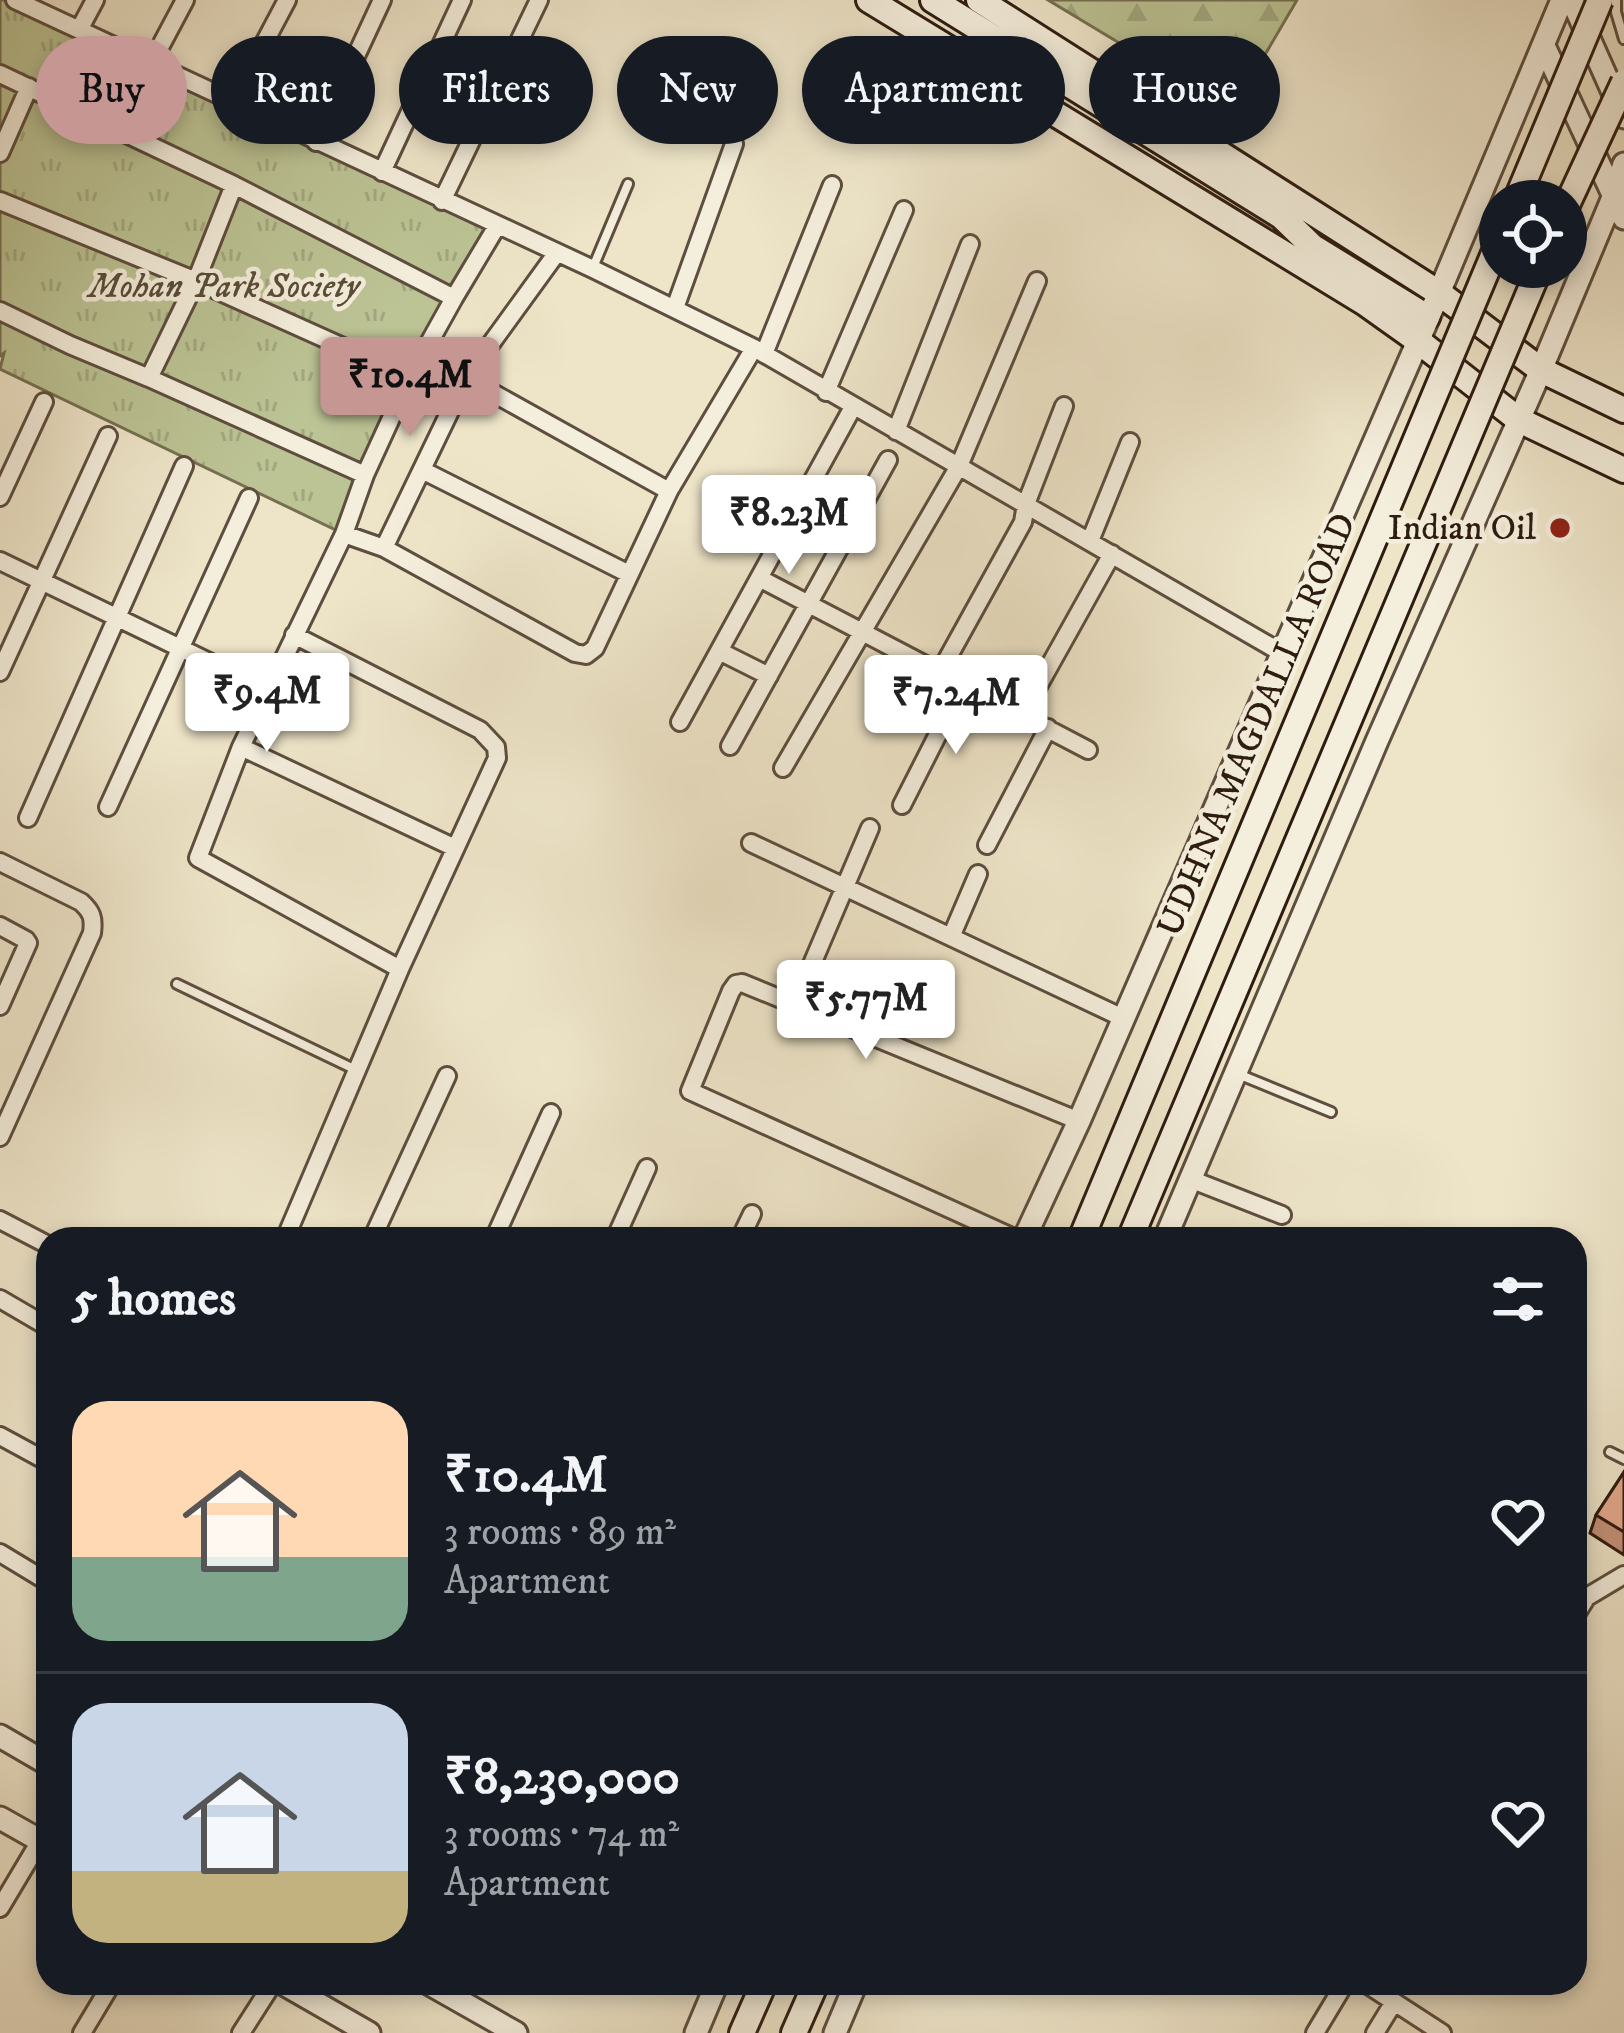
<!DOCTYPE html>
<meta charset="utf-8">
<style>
body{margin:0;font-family:"IM FELL DW Pica",serif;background:#242831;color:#f1f3f6;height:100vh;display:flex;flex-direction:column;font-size:45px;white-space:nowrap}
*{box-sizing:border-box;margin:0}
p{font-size:39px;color:#9ea1a6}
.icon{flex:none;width:66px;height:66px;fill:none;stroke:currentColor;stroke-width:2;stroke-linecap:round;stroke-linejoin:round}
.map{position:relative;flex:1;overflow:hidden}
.sheet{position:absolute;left:36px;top:1227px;width:1551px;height:768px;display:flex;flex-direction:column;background:#171b24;border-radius:36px;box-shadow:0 6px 18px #0003}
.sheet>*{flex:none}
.hud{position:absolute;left:36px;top:36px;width:1554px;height:108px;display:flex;gap:24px}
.fabs{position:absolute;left:1479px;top:180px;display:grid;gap:24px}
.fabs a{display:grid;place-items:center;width:108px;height:108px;border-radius:50%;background:#171b24;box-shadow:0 6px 18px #0003;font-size:60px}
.price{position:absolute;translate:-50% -102px;padding:0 27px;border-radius:12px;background:#fff;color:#222;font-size:39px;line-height:78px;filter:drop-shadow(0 3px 6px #0008)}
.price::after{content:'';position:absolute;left:50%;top:72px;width:36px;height:27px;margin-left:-18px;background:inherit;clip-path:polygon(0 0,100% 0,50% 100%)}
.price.on{background:#c59692;color:#111}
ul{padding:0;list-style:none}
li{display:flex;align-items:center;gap:36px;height:300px;padding:0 36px}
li+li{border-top:3px solid #363941}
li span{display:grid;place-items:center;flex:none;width:336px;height:240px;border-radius:36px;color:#555}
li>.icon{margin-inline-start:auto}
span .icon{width:144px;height:144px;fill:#fffc;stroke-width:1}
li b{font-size:51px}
h2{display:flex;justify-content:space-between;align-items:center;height:144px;padding:0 36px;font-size:51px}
.chip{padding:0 42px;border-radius:54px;background:#171b24;box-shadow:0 6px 18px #0003;font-size:42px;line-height:108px}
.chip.on{background:#c59692;color:#111}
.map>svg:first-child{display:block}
</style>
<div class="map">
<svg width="1624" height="2033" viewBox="0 0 1624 2033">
<defs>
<pattern id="forest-firs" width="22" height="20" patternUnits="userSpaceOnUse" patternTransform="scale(3)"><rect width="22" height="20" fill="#bcc394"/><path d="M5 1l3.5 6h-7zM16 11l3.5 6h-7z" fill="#a2a77f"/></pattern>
<pattern id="park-tufts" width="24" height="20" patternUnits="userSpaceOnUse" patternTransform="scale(3)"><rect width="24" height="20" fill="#bcc394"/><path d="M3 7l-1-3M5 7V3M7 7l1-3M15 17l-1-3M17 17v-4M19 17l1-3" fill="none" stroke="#a2a77f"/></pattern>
</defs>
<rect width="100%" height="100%" fill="#eee5c9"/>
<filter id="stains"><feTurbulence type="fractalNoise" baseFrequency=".00167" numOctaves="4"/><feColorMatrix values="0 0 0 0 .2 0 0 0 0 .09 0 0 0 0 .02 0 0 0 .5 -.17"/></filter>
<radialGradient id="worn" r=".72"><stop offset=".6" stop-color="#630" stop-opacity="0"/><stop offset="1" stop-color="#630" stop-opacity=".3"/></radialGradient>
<path fill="url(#forest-firs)" stroke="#757052" stroke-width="3" d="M1048 0H1297L1232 111Z"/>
<path fill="url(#park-tufts)" stroke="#757052" stroke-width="3" d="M0 0H25L493 225 344 534 0 369 4 353 0 356Z"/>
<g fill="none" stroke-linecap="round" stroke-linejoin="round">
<defs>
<path id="service" d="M1616 0V12L1624 39
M594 265 628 184
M177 984 354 1069
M1238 1074 1331 1112
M1610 1452 1624 1459"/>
<path id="minor" d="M15 0 593 269 754 348 1282 653
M79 30 95 0
M151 64 185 0
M0 74 234 185 454 298
M233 102 287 0
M316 142 382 0
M0 153 29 87
M382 172 462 0
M0 201 196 281 410 377
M442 201 539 0
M675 308 734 144
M0 311 70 345 149 378 365 475
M764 354 832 185
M149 378 196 281 234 185
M466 378 669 491
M826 392 904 210
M896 431 970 244
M422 470 629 574
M0 497 44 402
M795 511 845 538
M344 534 384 548 575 653 586 655 595 648 669 491 754 348
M1090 541 1130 442
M384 548 466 378 556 254
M0 561 269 691
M759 578 1088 750
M719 651 769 676
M0 672 108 436
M940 672 1023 522 1026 504 1064 406
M1022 715 1112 554
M680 722 853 407
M730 746 888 460
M241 747 455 848
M783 768 959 466 1037 281
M902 805 963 685
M108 807 249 498
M28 818 184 466
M751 843 1123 1018
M987 845 1048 728
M0 862 81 902C92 912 94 918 92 933L0 1137
M0 926 26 940 28 943 0 1006
M951 937 978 874
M400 969 198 858 241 747 344 534 365 475 410 377 454 298 497 226
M795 1004 870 828
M1190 1179 1282 1215
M0 1220 48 1245
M285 1239 400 969 497 758 496 747 480 730 294 635
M372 1239 447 1076
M494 1239 551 1113
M615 1239 647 1168
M740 1239 752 1214
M1016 1239 690 1091 731 991 736 984 742 983 1079 1121
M0 1299 48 1327
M0 1436 48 1462
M0 1553 48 1582
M1575 1616 1587 1597 1624 1575
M0 1908 40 1841
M1365 1983 1442 2033
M82 2033 112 1983
M241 2033 273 1983
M1315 2033 1345 1983
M1375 2033 1394 2002"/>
<path id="tertiary" d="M1572 0 1624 117
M1544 46 1624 218
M1024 1239 1079 1121 1439 293 1562 0
M1165 1239 1377 741 1541 370 1614 195 1624 164
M0 1736 48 1764
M0 1818 48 1845
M282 1983 369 2033
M428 1983 516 2033
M696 2033 717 1983
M835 2033 856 1983"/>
<path id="secondary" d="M869 0 1365 303 1417 340 1519 420 1624 470
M933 0 1281 216 1313 247 1427 317
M979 0 1439 293 1541 370 1624 410
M742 2033 764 1983
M794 2033 816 1983"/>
</defs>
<use href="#service" stroke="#5e4e3f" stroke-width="14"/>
<use href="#minor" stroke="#5e4e3f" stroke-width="22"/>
<use href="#tertiary" stroke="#5e4e3f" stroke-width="27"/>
<use href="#secondary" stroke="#2e1c11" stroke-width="30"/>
<use href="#service" stroke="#f4eedc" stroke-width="8"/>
<use href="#minor" stroke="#f4eedc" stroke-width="16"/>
<use href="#tertiary" stroke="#f4eedc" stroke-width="21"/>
<use href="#secondary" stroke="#f4eedc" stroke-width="24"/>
<defs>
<path id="secondary-bridge" d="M1516 201 1600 0
M1566 207 1624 82
M1081 1239 1500 239
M1130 1239 1540 267"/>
</defs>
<use href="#secondary-bridge" stroke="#2e1c11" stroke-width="30" stroke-linecap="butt"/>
<use href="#secondary-bridge" stroke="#f4eedc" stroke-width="24"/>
</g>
<path fill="#c49279" stroke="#2e1c11" stroke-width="3" d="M1624 1472V1555L1590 1533 1596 1515Z"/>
<path fill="#e4aa8d" stroke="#2e1c11" stroke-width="3" d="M1624 1472V1532L1596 1515Z"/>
<circle fill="#8f2418" stroke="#f4eedc" stroke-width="4.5" cx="1560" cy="528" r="12"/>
<g text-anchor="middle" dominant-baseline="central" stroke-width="9" stroke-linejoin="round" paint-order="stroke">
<g font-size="36" font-style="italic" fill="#594e38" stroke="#f4eedc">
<text x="224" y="286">Mohan Park Society</text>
</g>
<g font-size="36" fill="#2e1c11" stroke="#f4eedc" text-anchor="end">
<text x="1536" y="528">Indian Oil</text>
</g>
<g font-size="36" fill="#2e1c11" stroke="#f4eedc">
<text transform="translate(1257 725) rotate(-67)">UDHNA MAGDALLA ROAD</text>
</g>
</g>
<rect width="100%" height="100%" filter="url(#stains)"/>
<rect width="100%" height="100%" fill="url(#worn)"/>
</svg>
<div class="fabs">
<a><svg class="icon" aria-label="locate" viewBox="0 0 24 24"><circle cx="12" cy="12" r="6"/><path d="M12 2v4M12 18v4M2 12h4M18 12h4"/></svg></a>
</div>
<b class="price on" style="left:410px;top:439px">₹10.4M</b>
<b class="price" style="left:789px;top:577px">₹8.23M</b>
<b class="price" style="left:267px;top:755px">₹9.4M</b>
<b class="price" style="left:956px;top:757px">₹7.24M</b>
<b class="price" style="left:866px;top:1062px">₹5.77M</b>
<div class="hud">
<a class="chip on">Buy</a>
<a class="chip">Rent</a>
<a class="chip">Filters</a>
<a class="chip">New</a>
<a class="chip">Apartment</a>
<a class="chip">House</a>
</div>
<section class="sheet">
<h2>5 homes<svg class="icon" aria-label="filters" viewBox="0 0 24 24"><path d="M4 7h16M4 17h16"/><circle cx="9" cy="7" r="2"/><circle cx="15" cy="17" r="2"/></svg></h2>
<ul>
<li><span style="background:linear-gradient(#ffd9b3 65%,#7fa58c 0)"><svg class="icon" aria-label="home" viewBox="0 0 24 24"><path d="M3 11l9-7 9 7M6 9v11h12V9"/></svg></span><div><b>₹10.4M</b><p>3 rooms · 89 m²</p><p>Apartment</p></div><svg class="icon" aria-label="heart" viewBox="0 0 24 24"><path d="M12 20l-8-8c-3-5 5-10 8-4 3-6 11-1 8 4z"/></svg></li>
<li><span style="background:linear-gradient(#c9d6e8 70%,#c2b280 0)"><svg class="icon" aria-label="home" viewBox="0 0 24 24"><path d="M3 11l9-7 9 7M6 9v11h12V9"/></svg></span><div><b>₹8,230,000</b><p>3 rooms · 74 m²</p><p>Apartment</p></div><svg class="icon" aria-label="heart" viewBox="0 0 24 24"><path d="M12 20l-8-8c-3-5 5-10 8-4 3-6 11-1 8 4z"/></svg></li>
</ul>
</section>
</div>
